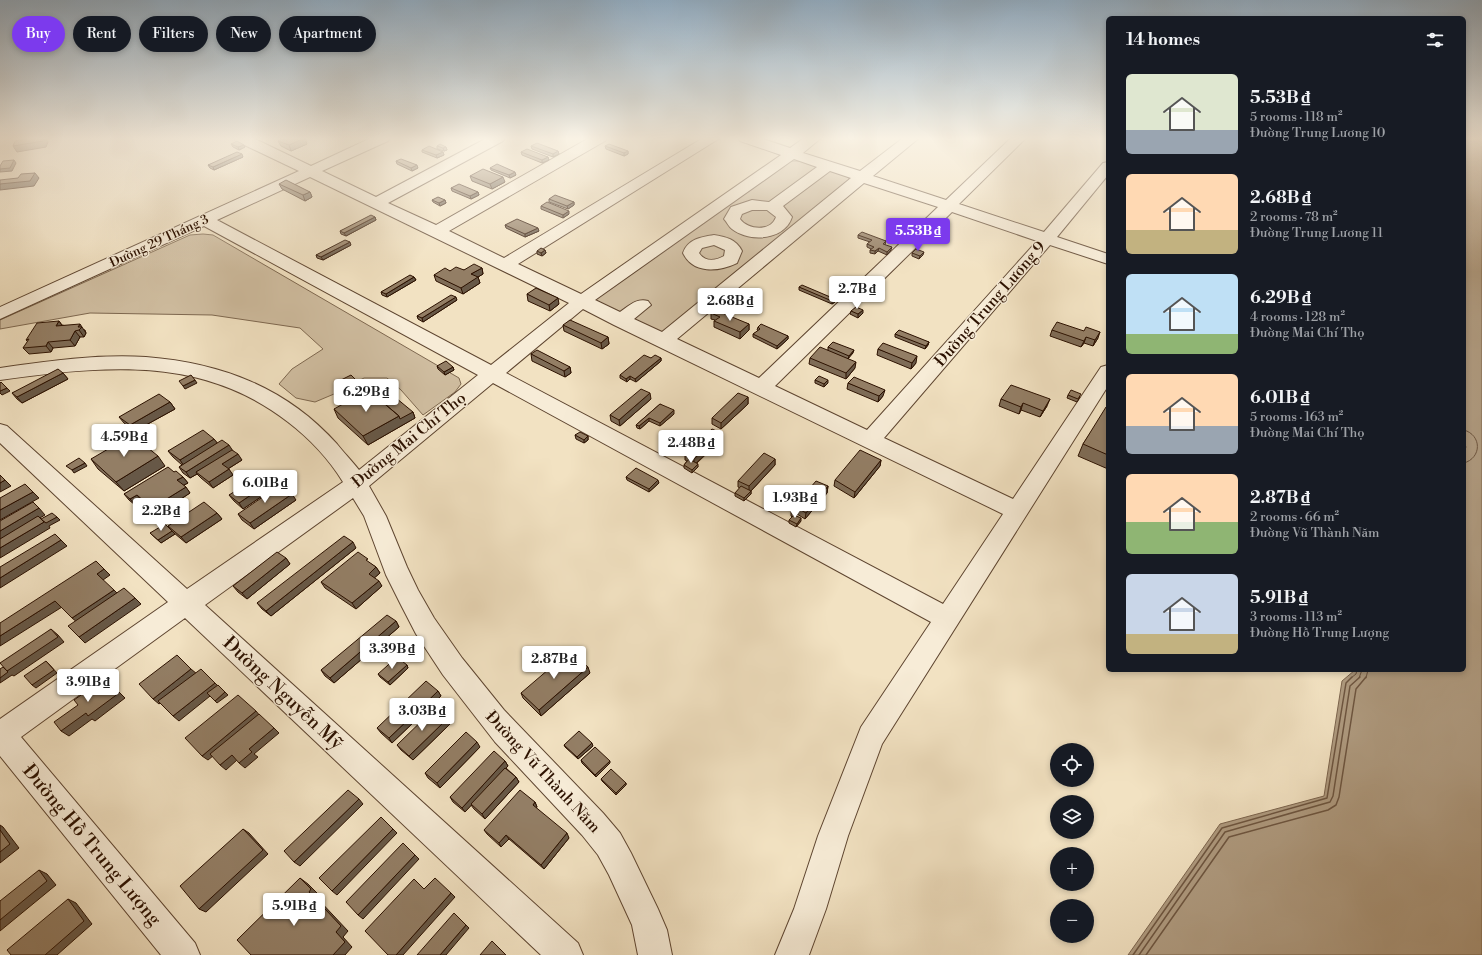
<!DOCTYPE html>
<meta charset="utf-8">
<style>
body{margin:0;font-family:"Libre Bodoni",serif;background:#242831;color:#f1f3f6;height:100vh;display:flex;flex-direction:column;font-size:15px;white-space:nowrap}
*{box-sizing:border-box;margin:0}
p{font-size:13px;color:#9ea1a6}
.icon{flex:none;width:22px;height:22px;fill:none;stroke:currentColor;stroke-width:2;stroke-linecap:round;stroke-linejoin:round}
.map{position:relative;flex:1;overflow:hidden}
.side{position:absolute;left:1106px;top:16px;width:360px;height:656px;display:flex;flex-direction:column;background:#171b24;border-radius:6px;box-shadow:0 2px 6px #0003}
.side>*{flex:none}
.hud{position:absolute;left:12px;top:16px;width:380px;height:36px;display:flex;gap:8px}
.fabs{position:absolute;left:1050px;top:743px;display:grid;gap:8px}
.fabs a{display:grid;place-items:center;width:44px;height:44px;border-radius:50%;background:#171b24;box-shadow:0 2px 6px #0003;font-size:20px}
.price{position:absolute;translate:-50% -34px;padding:0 9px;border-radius:4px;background:#fff;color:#222;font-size:13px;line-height:26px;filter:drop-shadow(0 1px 2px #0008)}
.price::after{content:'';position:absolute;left:50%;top:24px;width:12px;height:9px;margin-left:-6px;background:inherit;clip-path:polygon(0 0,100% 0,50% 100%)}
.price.active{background:#7c3aed;color:#fff}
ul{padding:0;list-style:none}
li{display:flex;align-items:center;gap:12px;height:100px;padding:0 20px}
li span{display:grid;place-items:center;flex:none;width:112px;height:80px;border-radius:6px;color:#555}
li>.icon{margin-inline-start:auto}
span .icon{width:48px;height:48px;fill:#fffc;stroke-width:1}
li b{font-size:17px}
h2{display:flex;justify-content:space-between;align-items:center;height:48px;padding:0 20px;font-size:17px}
.pill{padding:0 14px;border-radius:18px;background:#171b24;box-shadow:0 2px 6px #0003;font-size:14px;line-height:36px}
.pill.active{background:#7c3aed;color:#fff}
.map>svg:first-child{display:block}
</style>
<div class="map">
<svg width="1482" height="955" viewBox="0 0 1482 955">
<rect width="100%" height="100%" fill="#f2e2c2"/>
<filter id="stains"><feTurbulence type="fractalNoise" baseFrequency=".005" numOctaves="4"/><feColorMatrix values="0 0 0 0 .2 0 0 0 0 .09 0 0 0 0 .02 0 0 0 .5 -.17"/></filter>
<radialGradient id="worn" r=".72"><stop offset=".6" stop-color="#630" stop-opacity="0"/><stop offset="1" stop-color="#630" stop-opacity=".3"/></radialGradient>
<path fill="#d0bea1" stroke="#7e6850" d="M789 161H802L846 176 852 181 662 333 596 304V299Z
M203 234 213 235 459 378 461 384 455 392 423 415 401 390 387 378H364L334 394 315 402 296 398 279 384 292 369 323 349 300 328 212 315 90 313 0 329V320L190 235Z"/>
<path fill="#af9b80" stroke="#7b644d" d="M1464 138H1482V955H1128L1220 824 1324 796 1342 681 1355 670H1464V453L1466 447 1464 441Z"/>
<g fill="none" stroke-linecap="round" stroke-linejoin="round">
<path stroke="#6e5640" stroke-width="1" d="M1464 430C1482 435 1482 458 1464 463
M1351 678 1356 674 1357 670
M1359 678 1362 670
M1366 678 1368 670"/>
<path stroke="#6e5640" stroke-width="1.5" d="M1133 955 1222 828 1327 798 1346 683 1352 677
M1139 955 1225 832 1330 802 1333 796 1350 686 1360 677
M1146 955 1229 837 1328 810 1336 805 1339 797 1356 689 1366 677"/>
<defs>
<path id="minor" d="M234 138H253L311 166 371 138H390L388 141 322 171 376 197 487 138H505L503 141 388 203 436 225 589 138H607L605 141 449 231 504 258 703 138H720L518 264 581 294 781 155 740 141 738 138H760L790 148 804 138H821L803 153 860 171 903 138H919L873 176 946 200 1011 138H1026L959 204 1044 232 1103 163 1108 162V175L1057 237 1108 254V264L1050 245 884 438 1013 499 1101 367 1108 365V386L882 744 848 836 826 909 809 955H775L794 909 818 836 861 727 931 622 493 383 369 486 386 516 407 567 418 590 434 618 462 658 504 710 603 813 620 833 631 853 658 909 667 930 672 955H638L632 925 609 875 598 855 582 835 495 742 443 675 416 634 401 605 386 575 364 516 353 498 205 605 578 943 583 955H541L185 618 21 737 195 943 200 955H161L0 756V719L168 602 0 443V424L7 426 187 589 343 482C329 459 309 438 288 422 201 354 102 366 0 380V368C48 361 97 354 146 357 221 363 286 387 337 444 344 453 352 461 359 470L478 375 204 226 0 319V307L299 171 236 141ZM794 159 817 167 769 202 752 200 731 207 724 219C727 222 729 227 732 229 750 243 785 240 792 217L783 206 830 171 851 178 662 332 634 319 651 305 648 301C636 298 629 306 620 312L595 300ZM310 177 569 303 491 365 217 220ZM864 183 938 207 759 378 677 339ZM752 210H767L776 217C771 232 748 230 740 219L742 214ZM952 212 1037 241 867 430 775 386ZM583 309 614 325 1003 514 943 604 506 373Z
M714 235C726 237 736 239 742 251L737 263C718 272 693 274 683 253 688 239 701 237 714 235ZM714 245 725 250 724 256C715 261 705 262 699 253L702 248Z"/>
</defs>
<use href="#minor" stroke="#5e4530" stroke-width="2"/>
<use href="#minor" fill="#f7ecd7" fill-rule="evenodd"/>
</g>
<path fill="#7e6c57" stroke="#2c1100" d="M278 141 307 144 291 151 281 146Z
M231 144 244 145 245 147 239 150 233 147Z
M437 146 446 147 447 150 444 151 437 149Z
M531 146 558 151 559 154 553 157 532 149Z
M605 146 628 151V154L624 156 606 149Z
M422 150 443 152 444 155 437 158 422 152Z
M521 152 548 157 549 160 542 163 522 155Z
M243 157 214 170 210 168 208 165Z
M396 161 418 168 412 171 397 164Z
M490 168 516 175 510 178 491 170Z
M470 176 505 182 492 189 472 181Z
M279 184 310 192 312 197 305 201 282 189Z
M451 188 478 192 479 195 471 199 452 191Z
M549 199 574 202V205L568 209 549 202Z
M432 200H445L446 203 440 206 433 202Z
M541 206 569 214 563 218 541 209Z
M375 217 376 220 346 236 341 234 340 231Z
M505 225 539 231 525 237 506 228Z
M858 235 886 241 885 245 891 250 887 255 878 251 875 254 870 253V250L871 249 867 247V244L870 242 858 238Z
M351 245 323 260 317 258 316 255Z
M545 250 546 253 542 256 537 254V251Z
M912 253 923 255 919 259 912 256Z
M482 268 483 274 478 277 480 283 463 294 436 281 434 275 450 271 464 270Z
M414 277 416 280 387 297 382 295 381 292Z
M799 287 835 299V302L832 304 799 290Z
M527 294 559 304 550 311 528 301Z
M457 300 423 322 418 319 417 316Z
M851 311 863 313 858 318 850 314Z
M711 313 749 324V330L740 339 714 327V321L715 320 711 319Z
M59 321 62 325 85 330 86 333 84 337H80L75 346 53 348 51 352 29 354 23 348 28 342 26 340Z
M563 325 608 337 609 344 602 349 564 331Z
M758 327 788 336V339L777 349 753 337V334L758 331 757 330Z
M1052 330 1098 338 1093 346 1084 343 1081 347 1050 336Z
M895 334 929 342 928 345 925 349 895 337Z
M828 347 853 353 848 358 855 368 846 379 809 364 810 358 828 350Z
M878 349 916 363 911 369 877 355Z
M531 354 570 367 571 373 565 377 532 361Z
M651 358H661V361L636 382 630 379 627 382 620 378V375Z
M437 366 453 367 454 370 445 375 438 369Z
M63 373 68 379 22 403 17 399 12 393Z
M815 380 828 383 824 387 815 383Z
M339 381 365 390 353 396 340 384Z
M848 383 883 396 878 402 847 389Z
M1068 395 1080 397 1077 402 1067 398Z
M748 397V404L721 429 712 424V418Z
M651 399 620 426 611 421 610 415Z
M1001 399 1047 406 1040 417 1021 410 1019 414 999 406Z
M170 402 175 409 135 431 124 423 119 417Z
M385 404 413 412 415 418 368 445 338 418 334 409Z
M660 404 674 414 660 426 649 421 640 429 637 428 636 425Z
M1108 407V469L1078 456 1083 444Z
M575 435 588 436V440L584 443 576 439Z
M214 439 217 443 232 450 242 460 228 469 233 475 213 488 201 478 197 474 190 478 183 473 179 467 182 465 173 457 168 451Z
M721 440 697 463 698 467 692 473 684 468V465L687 461 685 460V454Z
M91 459 165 466 124 491 98 469Z
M775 459V465L751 491V494L744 501 735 496V493L740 488 738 487V481Z
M881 460 880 466 854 498 834 486 835 480Z
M174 472 183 477 188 483 184 485 190 493 158 514 142 501 135 505 129 500 124 494Z
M626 477 659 483 649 492 627 480Z
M828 486 827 493 805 519 797 514 796 515 801 521 796 527 789 523V520L792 517 791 516V510Z
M274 488 243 509 234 501 229 495Z
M296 500 254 529 242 520 238 514Z
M217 513 222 519 186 543 174 533 175 534 161 543 150 533 171 530 168 526Z
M356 548 271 616 262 609 257 603Z
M286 558 290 564 247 599 238 592 233 586Z
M371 564 376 567 380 573 374 578 382 586 356 609 325 588 321 582Z
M396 621 399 627 334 683 325 676 321 670Z
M407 665 408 668 390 685 380 677 378 674Z
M590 673 541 716 523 698 521 693Z
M438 691 441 696 392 743 381 733 377 728Z
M447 719 450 724 413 760 401 750 397 745Z
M564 745 593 746 578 759 565 747Z
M480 747 440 788 428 778 425 773Z
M581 760 610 763 596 777 582 763Z
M505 761 508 766 506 768 516 777 519 782 485 819 474 809 471 805 465 812 453 802 450 797Z
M601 779 626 783V785L616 795 602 781Z
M535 802 537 807 536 808 569 838 544 869 509 839 501 847 487 834 484 830Z"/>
<path fill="#675847" stroke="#2c1100" d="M44 138H46L48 142 46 147 17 152 13 146Z
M305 138 307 144 291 151 289 145Z
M244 145 245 147 239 150 238 147Z
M446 147 447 150 444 151 443 148Z
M558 151 559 154 553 157V154Z
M628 151V154L624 156V153Z
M443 152 444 155 437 158 436 155Z
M242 154 243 157 214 170 213 167Z
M548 157 549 160 542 163V160Z
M14 160 16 163 12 171 0 172V169Z
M417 165 418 168 412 171 411 168Z
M515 172 516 175 510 178 509 175Z
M35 173 39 178 34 186 0 190V184Z
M503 177 505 182 492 189 490 184Z
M310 192 312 197 305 201 303 195Z
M478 192 479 195 471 199 470 196Z
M445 200 446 203 440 206 439 203Z
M574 202V205L568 209 567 206Z
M569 211V214L563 218V215Z
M375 217 376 220 346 236 344 233Z
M538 228 539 231 525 237V234Z
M350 242 351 245 323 260 321 257Z
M892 247 891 250 887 255V252Z
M879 248 878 251 875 254V251Z
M545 250 546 253 542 256 541 253Z
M924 252 923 255 919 259 920 256Z
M482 268 483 274 478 277 480 283 463 294 461 288 471 274Z
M414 277 416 280 387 297 386 294Z
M456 297 457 300 423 322 422 318Z
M558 298 559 304 550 311 549 305Z
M835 299V302L832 304V301Z
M863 310V313L858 318V314Z
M59 321 63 327 56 326Z
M80 324 86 333 84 337 79 330 78 327Z
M749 324V330L740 339V332Z
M75 331 80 337 75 346 70 340Z
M1100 332 1098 338 1093 346 1095 340Z
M788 336V339L777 349V346Z
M608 337 609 344 602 349 601 343Z
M1086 337 1084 343 1081 347Z
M48 342 53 348 51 352 46 346Z
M929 342 928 345 925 349 926 346Z
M854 350 853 353 848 359 849 356Z
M917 356 916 363 911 369 912 363Z
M661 358V361L636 382 635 379Z
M856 362 855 368 846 379V373Z
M453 367 454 370 445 375 444 372Z
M570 367 571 373 565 377 564 371Z
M63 373 68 379 22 403 17 397Z
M630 376V379L627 382 626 379Z
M195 380 197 383 185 389 183 386Z
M828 380V383L824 387V384Z
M363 387 365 390 353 396 351 393Z
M7 388 10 391 2 395 0 393V391Z
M885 390 883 396 878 402 879 396Z
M650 393 651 399 620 426 619 420Z
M748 397V404L721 429V423Z
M1050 399 1047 406 1040 417 1043 411Z
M170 402 175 409 135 431 130 425Z
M1023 403 1021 410 1019 414 1021 407Z
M674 410V414L660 426V423Z
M413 412 415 418 368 445 363 436 399 416Z
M649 418V421L640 429 639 426Z
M721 433V440L694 465V459Z
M588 436V440L584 443V440Z
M214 439 219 445 184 466 180 460Z
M229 445 233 451 196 472 197 474 190 478 186 472Z
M238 454 242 460 226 470 222 464Z
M158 456 165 466 124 491 116 482Z
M775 459V465L749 493V486Z
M881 460 880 466 854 498 855 492Z
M85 463 87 466 74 473 72 470Z
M698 464V467L692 473V470Z
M229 469 233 475 213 488 209 482Z
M183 477 188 483 182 486 177 480Z
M5 480 11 486 0 492V483Z
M658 480 659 483 649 492V489Z
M270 482 274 488 243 509 239 503Z
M828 486 827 493 805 519 806 513Z
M186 487 190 493 158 514 152 508Z
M751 491V494L744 501V498Z
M33 492 39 498 0 520V510Z
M292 494 296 500 254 529 250 523Z
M137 495 142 501 135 505 130 499Z
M39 508 45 515 0 541V531Z
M797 508V514L794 518V512Z
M217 513 222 519 186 543 181 537Z
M57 517 60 520 49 526 50 528 0 558V548L44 522Z
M801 518V521L796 527 797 524Z
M172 531 175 534 161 543 158 540Z
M61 540 67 546 0 588V578Z
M353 542 356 548 271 616 266 611Z
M286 558 290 564 247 599 242 593Z
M376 567 380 573 372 580 369 574Z
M104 569 110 575 103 580 97 574Z
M379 581 382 586 356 609 352 603Z
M114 590 119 595 78 623 72 618Z
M135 598 141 604 85 643 79 637Z
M55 601 62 607 0 646V636Z
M396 621 399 627 334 683 330 678Z
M51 629 58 635 64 642 14 676 12 675 0 683V678Z
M46 661 49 664 57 673 36 688 32 685Z
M407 665 408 668 390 685 388 682Z
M588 667 590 673 541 716 539 710Z
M191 669 197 674 159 704 153 699Z
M105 678 125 698 95 721 92 719 69 736 61 731Z
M215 683 220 688 179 721 173 716Z
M438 691 441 696 392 743 389 738Z
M225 692 228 695 217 703 215 701Z
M256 711 261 717 208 760 202 756Z
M447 719 450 724 413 760 409 756Z
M274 728 279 733 254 754 258 757 245 768 239 763 249 749Z
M477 742 480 747 440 788 437 783Z
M592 743 593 746 578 759 577 757Z
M232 755 237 760 226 770 220 765Z
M505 761 508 766 465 812 462 808Z
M610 761V763L596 777 595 775Z
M516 777 519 782 485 819 482 814Z
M626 783V785L616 795V793Z
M359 799 363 804 300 866 294 862Z
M535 802 537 807 535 810 533 805Z
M0 825 3 827 19 848 0 863Z
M243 829 249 833 268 854 206 912 199 909Z
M393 829 397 833 337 895 332 891Z
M567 833 569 838 544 869 541 865Z
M506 835 509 839 501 847 499 843Z
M415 855 419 859 363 919 358 915Z
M39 870 47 874 56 885 0 931V920Z
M300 878 308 884 319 895 317 898 348 931 343 937 352 947 345 955H333L309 892Z
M451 893 455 897 403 955H396Z
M68 899 76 903 92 924 57 955H45Z
M466 925 469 928 446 955H440Z"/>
<path fill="#937e65" stroke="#2c1100" d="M31 138H44L43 141 13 146 15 141Z
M284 138H305L289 145 278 141Z
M237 141 244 145 238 147 231 144Z
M537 143 558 151 553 154 531 146Z
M440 144 446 147 443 148 437 146Z
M609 144 628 151 624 153 605 146Z
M429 146 443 152 436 155 422 150Z
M527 149 548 157 542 160 521 152Z
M237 152 242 154 213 167 208 165Z
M401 159 417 165 411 168 396 161Z
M14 160 10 168 0 169V166L3 161Z
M497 164 515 172 509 175 490 168Z
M483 169 503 177 490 184 470 176Z
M35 173 30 181 0 184V180L18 178 21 174Z
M286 180 310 192 303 195 279 184Z
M459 184 478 192 470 196 451 188Z
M555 195 574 202 567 206 549 199Z
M438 197 445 200 439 203 432 200Z
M547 202 569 211 563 215 541 206Z
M371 215 375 217 344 233 340 231Z
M517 219 538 228 525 234 505 225Z
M862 232 886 241 883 244 892 247 887 252 879 248 875 251 870 250 874 247 867 244 872 240 858 235Z
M345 240 350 242 321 257 316 255Z
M541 248 545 250 541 253 537 251Z
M916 249 924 252 920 256 912 253Z
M474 264 482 268 471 274 478 277 461 288 434 275 445 268 450 271 456 267 464 270Z
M410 275 414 277 386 294 381 292Z
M802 285 835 299 832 301 799 287Z
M536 288 558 298 549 305 527 294Z
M451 295 456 297 422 318 417 316Z
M856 307 863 310 858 314 851 311Z
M715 310 749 324 740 332 714 321 720 317 711 313Z
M570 320 608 337 601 343 563 325Z
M59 321 56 326 80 324 78 327H82L79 330 75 331 70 340 48 342 46 346 23 348 29 339 26 340 37 323Z
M1057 322 1084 331 1086 327 1100 332 1095 340 1086 337 1084 341 1052 330Z
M761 324 788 336 777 346 753 334 760 329 758 327Z
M899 330 929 342 926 346 895 334Z
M833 342 854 350 849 356 828 347Z
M883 343 917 356 912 363 878 349Z
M820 347 856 362 846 373 810 358Z
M537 350 570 367 564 371 531 354Z
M644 355 651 358 655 355 661 358 635 379 630 376 626 379 620 375Z
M446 361 453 367 444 372 437 366Z
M58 369 63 373 17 397 12 393Z
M191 375 195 380 183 386 179 381Z
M351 375 363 387 351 393 339 381Z
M819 376 828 380 824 384 815 380Z
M854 377 885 390 879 396 848 383Z
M1 382 7 388 0 391V383Z
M1011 385 1050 399 1043 411 1023 403 1021 407 1001 399Z
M641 389 650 393 619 420 610 415Z
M368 390 399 416 363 436 334 409Z
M1071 390 1081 394 1078 399 1068 395Z
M738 393 748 397 721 423 712 418Z
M159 394 170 402 130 425 119 417Z
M396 398 413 412 400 419 399 416 385 404Z
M660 404 674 410 660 423 649 418 639 426 636 425Z
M1106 407H1108V455L1083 444Z
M712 429 721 433 694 459 685 454Z
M203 430 214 439 180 460 168 451Z
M580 432 588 436 584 440 575 435Z
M132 435 158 456 116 482 91 459Z
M222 440 229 445 186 472 179 467Z
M232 450 238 454 222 464 229 469 209 482 196 472Z
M860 450 881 460 855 492 835 480Z
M764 453 775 459 749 486 738 481Z
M79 458 85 463 72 470 66 466Z
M689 459 698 464 692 470 684 465Z
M168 467 174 472 176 471 183 477 177 480 186 487 152 508 137 495 130 499 124 494Z
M636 468 658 480 649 489 626 477Z
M0 475 5 480 0 483Z
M261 475 270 482 239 503 229 495Z
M816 481 828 486 806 513 797 508 794 512 791 510Z
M25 484 33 492 0 510V498Z
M280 485 292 494 250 523 238 514Z
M741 486 751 491 744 498 735 493Z
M33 502 39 508 0 531V521Z
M204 502 217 513 181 537 168 526Z
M52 513 57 517 46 523 41 519Z
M794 515 801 518 797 524 789 520Z
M38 516 44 522 0 548V539Z
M165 524 172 531 158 540 150 533Z
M55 534 61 540 0 578V567Z
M344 536 353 542 266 611 257 603Z
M277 552 286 558 242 593 233 586Z
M358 552 368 559 366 560 376 567 369 574 379 581 352 603 321 582Z
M96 561 104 569 97 574 114 590 72 618 55 601 0 636V623Z
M124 588 135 598 79 637 68 626Z
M387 615 396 621 330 678 321 670Z
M51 629 58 637 7 671 0 663Z
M570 651 588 667 539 710 521 693Z
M177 655 191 669 153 699 139 684Z
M397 657 407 665 388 682 378 674Z
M46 661 54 670 32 685 24 676Z
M3 667 8 672 0 678V669Z
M201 669 215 683 173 716 158 701Z
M105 678 119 693 88 716 86 713 61 731 54 722 78 705 74 700Z
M426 681 438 691 389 738 377 728Z
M218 685 225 692 215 701 207 693Z
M238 695 256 711 202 756 185 738Z
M435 708 447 719 409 756 397 745Z
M259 714 274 728 249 749 252 752 239 763 232 755 220 765 210 754Z
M579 731 592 743 577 757 564 745Z
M466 732 477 742 437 783 425 773Z
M595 747 610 761 595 775 581 760Z
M494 751 505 761 462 808 450 797Z
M505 768 516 777 482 814 471 804Z
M611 769 626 783 616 793 601 779Z
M348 790 359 799 294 862 284 851Z
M520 790 535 802 533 805 567 833 541 865 506 835 499 843 484 830Z
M381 817 393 829 332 891 319 878Z
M243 829 263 850 199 909 180 886Z
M0 830 10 844 0 852Z
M403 843 415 855 358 915 346 902Z
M39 870 47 881 0 920V901Z
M300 878 311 889 309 892 341 926 336 932 345 942 333 955H251L237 940Z
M435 878 451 893 396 955H388L365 931 414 879 424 889Z
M68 899 84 921 45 955H11L7 950Z
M454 913 466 925 440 955H417Z
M492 941 506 955H480Z"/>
<linearGradient id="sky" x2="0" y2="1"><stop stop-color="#91aabe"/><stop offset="0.51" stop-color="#f9f2e4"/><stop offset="1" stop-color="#f9f2e4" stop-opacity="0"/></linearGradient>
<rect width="1482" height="272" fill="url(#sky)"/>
<g text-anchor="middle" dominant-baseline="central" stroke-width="3" stroke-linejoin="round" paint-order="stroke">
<g font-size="13" fill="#2c1100" stroke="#f7ecd7">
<text transform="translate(159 241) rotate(-25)">Đường 29 Tháng 3</text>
</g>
<g font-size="16" fill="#2c1100" stroke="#f7ecd7">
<text transform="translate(990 304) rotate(-49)">Đường Trung Lương 9</text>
<text transform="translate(409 440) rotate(-39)">Đường Mai Chí Thọ</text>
<text transform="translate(543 772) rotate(47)">Đường Vũ Thành Năm</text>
</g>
<g font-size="19" fill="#2c1100" stroke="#f7ecd7">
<text transform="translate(283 693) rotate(43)">Đường Nguyễn Mỹ</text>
<text transform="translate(92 845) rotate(50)">Đường Hồ Trung Lượng</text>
</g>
</g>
<rect width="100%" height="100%" filter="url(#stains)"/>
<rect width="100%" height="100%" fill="url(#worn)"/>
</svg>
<div class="fabs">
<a><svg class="icon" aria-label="locate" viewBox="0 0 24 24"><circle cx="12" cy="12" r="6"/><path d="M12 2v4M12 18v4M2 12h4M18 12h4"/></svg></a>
<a><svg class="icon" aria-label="layers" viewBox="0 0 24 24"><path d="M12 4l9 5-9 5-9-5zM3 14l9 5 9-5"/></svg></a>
<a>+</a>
<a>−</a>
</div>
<b class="price active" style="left:918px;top:252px">5.53B ₫</b>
<b class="price" style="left:857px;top:310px">2.7B ₫</b>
<b class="price" style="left:730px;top:322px">2.68B ₫</b>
<b class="price" style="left:366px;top:413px">6.29B ₫</b>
<b class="price" style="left:124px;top:458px">4.59B ₫</b>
<b class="price" style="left:691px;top:464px">2.48B ₫</b>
<b class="price" style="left:265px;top:504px">6.01B ₫</b>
<b class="price" style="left:795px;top:519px">1.93B ₫</b>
<b class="price" style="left:161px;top:532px">2.2B ₫</b>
<b class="price" style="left:392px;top:670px">3.39B ₫</b>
<b class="price" style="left:554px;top:680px">2.87B ₫</b>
<b class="price" style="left:88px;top:703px">3.91B ₫</b>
<b class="price" style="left:422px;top:732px">3.03B ₫</b>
<b class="price" style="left:294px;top:927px">5.91B ₫</b>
<div class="hud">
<a class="pill active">Buy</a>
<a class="pill">Rent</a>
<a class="pill">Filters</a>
<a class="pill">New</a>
<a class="pill">Apartment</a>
</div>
<section class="side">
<h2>14 homes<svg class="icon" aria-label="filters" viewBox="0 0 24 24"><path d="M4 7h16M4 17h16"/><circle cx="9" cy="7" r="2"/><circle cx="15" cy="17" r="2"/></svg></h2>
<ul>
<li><span style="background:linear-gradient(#dfe7d0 70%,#9aa5b1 0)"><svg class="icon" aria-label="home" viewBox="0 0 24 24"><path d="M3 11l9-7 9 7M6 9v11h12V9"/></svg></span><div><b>5.53B ₫</b><p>5 rooms · 118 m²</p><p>Đường Trung Lương 10</p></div></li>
<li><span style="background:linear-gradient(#ffd9b3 70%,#c2b280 0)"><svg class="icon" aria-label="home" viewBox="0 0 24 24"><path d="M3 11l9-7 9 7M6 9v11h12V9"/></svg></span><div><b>2.68B ₫</b><p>2 rooms · 78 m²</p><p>Đường Trung Lương 11</p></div></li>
<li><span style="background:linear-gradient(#bfe0f5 75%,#8fb573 0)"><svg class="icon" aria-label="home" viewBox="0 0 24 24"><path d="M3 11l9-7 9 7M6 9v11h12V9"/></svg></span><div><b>6.29B ₫</b><p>4 rooms · 128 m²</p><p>Đường Mai Chí Thọ</p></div></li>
<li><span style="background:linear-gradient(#ffd9b3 65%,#9aa5b1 0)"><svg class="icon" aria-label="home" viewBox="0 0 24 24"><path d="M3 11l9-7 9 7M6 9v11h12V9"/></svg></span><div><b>6.01B ₫</b><p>5 rooms · 163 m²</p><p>Đường Mai Chí Thọ</p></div></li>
<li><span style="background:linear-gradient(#ffd9b3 60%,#8fb573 0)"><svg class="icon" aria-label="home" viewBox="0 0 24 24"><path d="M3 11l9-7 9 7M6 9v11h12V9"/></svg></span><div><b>2.87B ₫</b><p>2 rooms · 66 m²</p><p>Đường Vũ Thành Năm</p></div></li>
<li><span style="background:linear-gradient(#c9d6e8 75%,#c2b280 0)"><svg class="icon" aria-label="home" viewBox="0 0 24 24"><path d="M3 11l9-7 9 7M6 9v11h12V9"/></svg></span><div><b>5.91B ₫</b><p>3 rooms · 113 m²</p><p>Đường Hồ Trung Lượng</p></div></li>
</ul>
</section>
</div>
